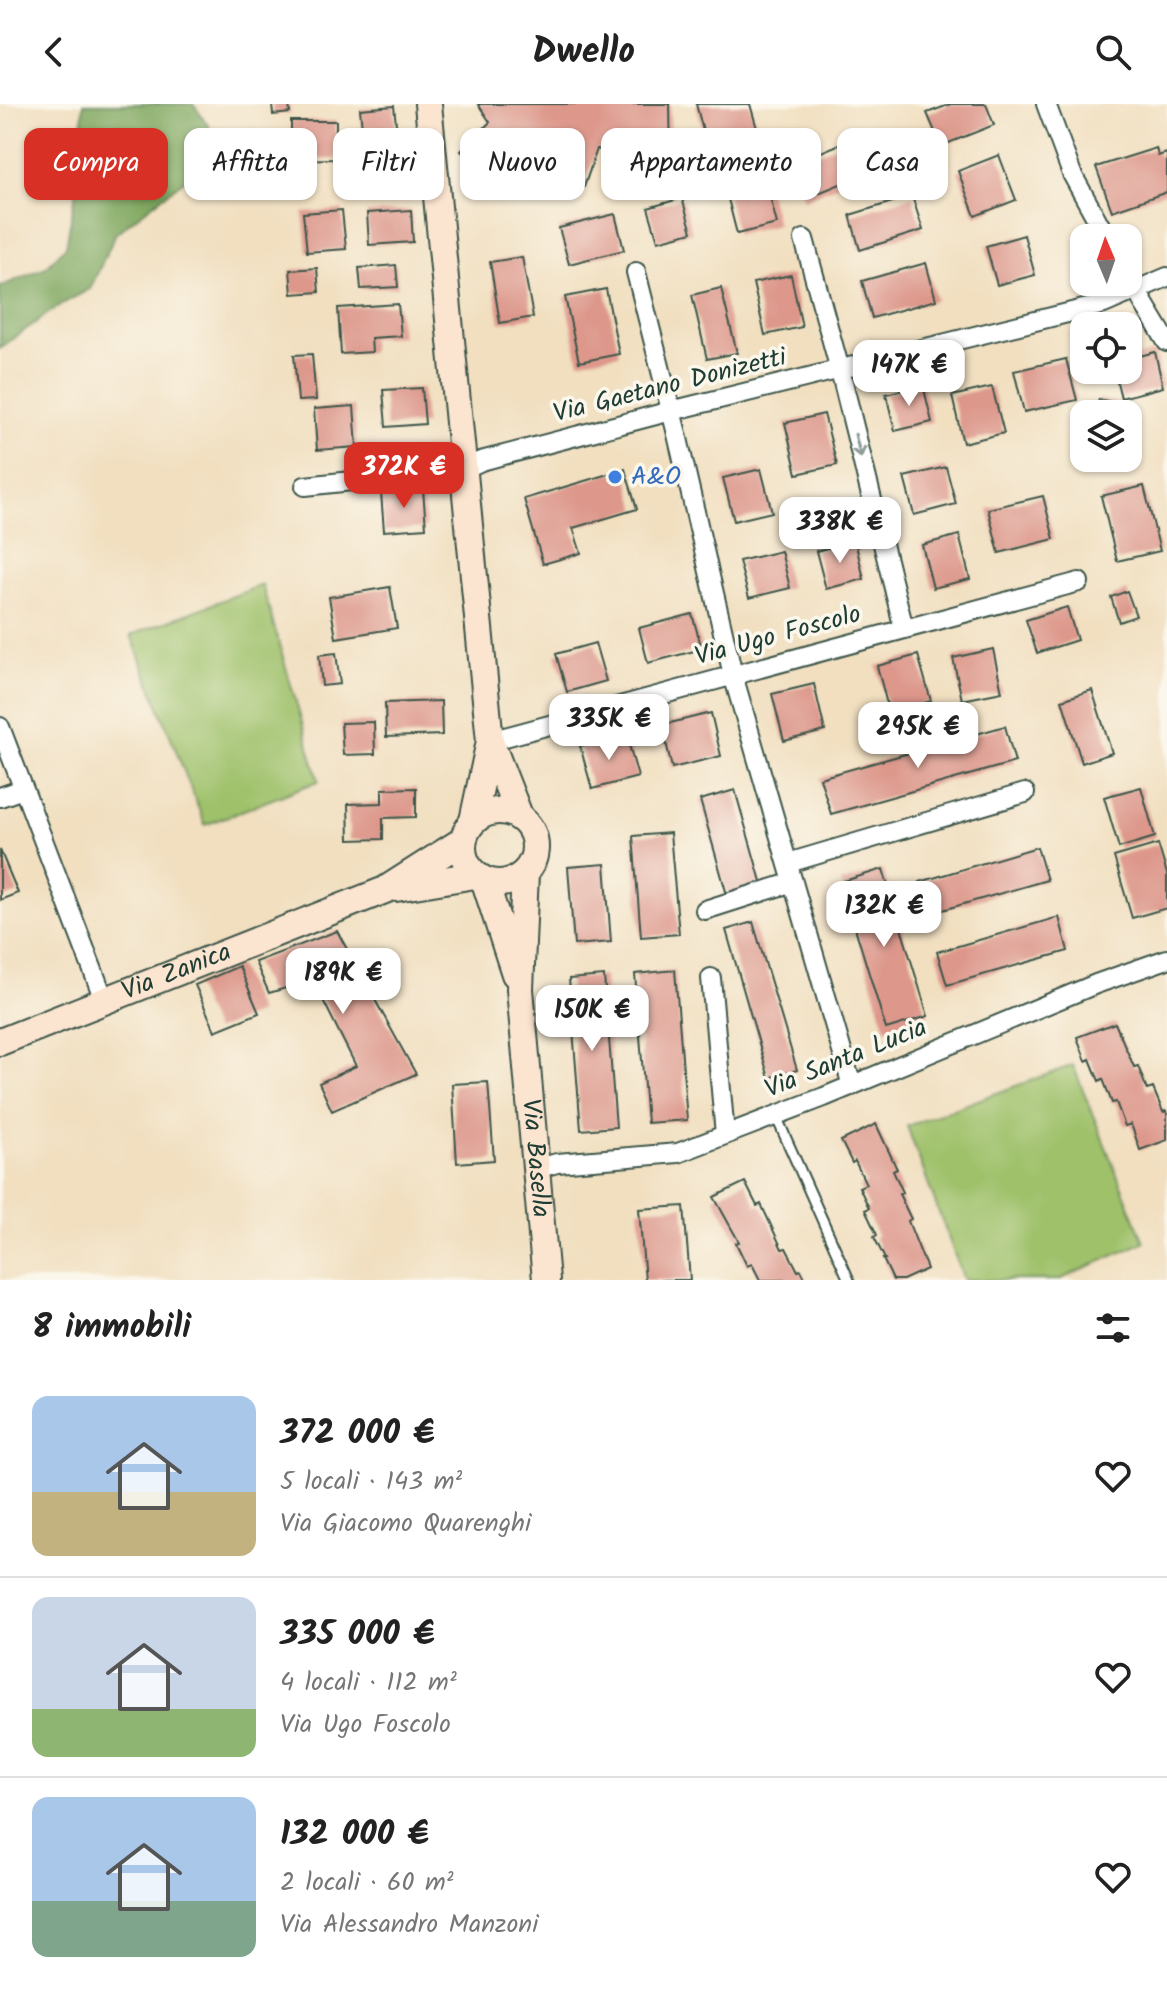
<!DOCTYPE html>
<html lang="it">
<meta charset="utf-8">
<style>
body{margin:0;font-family:Kalam,sans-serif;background:#f2f2f2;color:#222;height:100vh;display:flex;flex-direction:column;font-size:30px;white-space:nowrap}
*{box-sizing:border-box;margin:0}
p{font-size:26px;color:#767676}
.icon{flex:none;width:44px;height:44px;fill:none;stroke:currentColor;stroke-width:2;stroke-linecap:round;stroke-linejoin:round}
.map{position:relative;height:1176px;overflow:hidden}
.panel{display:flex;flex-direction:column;background:#fff;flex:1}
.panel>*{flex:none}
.hud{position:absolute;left:24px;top:24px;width:1120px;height:72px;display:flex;gap:16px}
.needle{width:52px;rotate:358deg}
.buttons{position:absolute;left:1070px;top:120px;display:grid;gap:16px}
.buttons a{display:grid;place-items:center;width:72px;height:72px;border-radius:16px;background:#fff;box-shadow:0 2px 6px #0004;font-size:40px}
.price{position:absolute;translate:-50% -68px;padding:0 18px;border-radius:16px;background:#fff;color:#222;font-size:26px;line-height:52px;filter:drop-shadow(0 2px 4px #0008)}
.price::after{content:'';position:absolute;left:50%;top:48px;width:24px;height:18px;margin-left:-12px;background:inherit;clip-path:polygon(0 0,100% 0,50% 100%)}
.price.on{background:#d93025;color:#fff}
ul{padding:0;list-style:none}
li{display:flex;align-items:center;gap:24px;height:200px;padding:0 32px}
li+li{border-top:2px solid #e0e0e0}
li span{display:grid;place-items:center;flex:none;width:224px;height:160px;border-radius:16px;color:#555}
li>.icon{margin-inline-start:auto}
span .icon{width:96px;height:96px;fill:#fffc;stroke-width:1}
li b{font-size:34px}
h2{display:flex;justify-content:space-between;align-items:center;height:96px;padding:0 32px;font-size:34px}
.chip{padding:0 28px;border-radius:16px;background:#fff;box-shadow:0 2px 6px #0004;font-size:28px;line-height:72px}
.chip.on{background:#d93025;color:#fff}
header{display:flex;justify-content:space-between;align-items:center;height:104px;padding:0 32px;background:#fff;font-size:36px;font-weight:600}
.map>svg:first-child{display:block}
</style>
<header><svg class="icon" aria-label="back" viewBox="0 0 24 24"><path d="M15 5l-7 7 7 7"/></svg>Dwello<svg class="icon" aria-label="search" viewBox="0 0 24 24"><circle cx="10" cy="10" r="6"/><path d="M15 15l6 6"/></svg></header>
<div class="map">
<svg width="1167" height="1176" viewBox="0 0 1167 1176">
<rect width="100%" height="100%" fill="#fbf7ec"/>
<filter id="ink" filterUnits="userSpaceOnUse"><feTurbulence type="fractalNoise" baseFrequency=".0125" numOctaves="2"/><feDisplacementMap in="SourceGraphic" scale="16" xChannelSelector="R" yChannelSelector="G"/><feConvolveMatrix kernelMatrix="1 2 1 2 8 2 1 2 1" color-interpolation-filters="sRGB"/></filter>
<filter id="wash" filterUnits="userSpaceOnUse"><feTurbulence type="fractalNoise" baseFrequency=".006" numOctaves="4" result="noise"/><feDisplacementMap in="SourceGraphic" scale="32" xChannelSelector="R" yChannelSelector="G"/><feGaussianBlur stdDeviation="1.8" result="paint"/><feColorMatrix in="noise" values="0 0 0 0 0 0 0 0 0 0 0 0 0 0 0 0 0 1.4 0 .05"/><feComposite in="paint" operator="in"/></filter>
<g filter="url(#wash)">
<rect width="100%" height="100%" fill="#f1dfc0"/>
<path fill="#9fc16b" stroke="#5f7f50" stroke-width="2" d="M262 481 319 677 205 721 131 531Z
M1073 961 1144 1138 1059 1176H964L907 1022Z"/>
<path fill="#7fa75f" stroke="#4f724a" stroke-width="2" d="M83 0H193L210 24 201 63 116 129 90 185 60 201 0 244V183L46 163 66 142 81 62Z"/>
<g id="blocks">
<path fill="#dd978b" d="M272 0H289L290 9 273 11Z
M478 0H670L671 57 638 56 597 45 584 83 569 79 528 55 499 85 461 47 490 18Z
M696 0H750L758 28 707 42Z
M951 0H986L994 21 941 42 927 9Z
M394 2 398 38 364 42 360 5Z
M291 17H336V55L291 56Z
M840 40 855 74 804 95 790 61Z
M1156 44 1158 52 1167 49V88L1112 107 1096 63Z
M999 51 1016 96 975 112 958 67Z
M764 69 777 120 737 130 724 79Z
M912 92 923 126 860 146 850 111Z
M682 94 692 128 658 137 648 104Z
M342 106 346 145 307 148 303 109Z
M411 106 413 138 369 141 367 109Z
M615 110 624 146 569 160 559 124Z
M1024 131 1035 171 997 181 986 142Z
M522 153 533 213 500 219 490 158Z
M926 159 936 196 872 214 862 177Z
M396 161 398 183 361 185 359 164Z
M317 164 319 188 292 190 290 166Z
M791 171 802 223 765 231 753 179Z
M721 184 737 249 707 255 692 191Z
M606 185 619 250 579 258 565 193Z
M398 200 401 232 371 234 372 248 341 250 338 204Z
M1155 248 1163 283 1121 294 1114 266H1128V255Z
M312 250 316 296 298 297 294 251Z
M1066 255 1077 296 1024 308 1014 267Z
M923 281 932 318 895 327 886 290Z
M992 283 1004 329 963 339 952 292Z
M422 284 425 320 386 323 383 286Z
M1099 295 1127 302 1125 310H1095Z
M354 302 357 343 317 346 314 305Z
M824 310 837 361 797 370 785 319Z
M1128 322 1137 325 1129 357H1128Z
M946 363 956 400 914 411 904 373Z
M625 365 637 405 573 424 581 449 543 460 524 395Z
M761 365 772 408 734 417 723 374Z
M1144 382 1160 447 1117 457 1101 392Z
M423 385 426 424 384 427 381 389Z
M1043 392 1054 435 999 449 988 405Z
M959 431 970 475 933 484 922 441Z
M855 437 864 475 826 485 816 447Z
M781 447 790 484 749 494 739 457Z
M390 483 397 524 336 534 329 493Z
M1127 487 1136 512 1119 518 1111 493Z
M1067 503 1077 536 1037 549 1026 516Z
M692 510 702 545 648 559 639 524Z
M595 539 606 577 567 588 556 550Z
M993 545 1002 588 962 596 953 554Z
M336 549 340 580 322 582 319 551Z
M918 551 931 597 889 608 877 562Z
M814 580 825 627 784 637 772 590Z
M1092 586 1112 649 1082 659 1062 596Z
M441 597 442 631 386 633 385 599Z
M711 609 721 652 672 664 662 621Z
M374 618 375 650 343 651 341 619Z
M1005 622 1015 658 831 710 820 674Z
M626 630 638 673 592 685 580 642Z
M1141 683 1155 733 1119 744 1104 693Z
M416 684V713L383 714V735L349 736 348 700 382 699V685Z
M735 686 762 781 727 791 700 696Z
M670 729 679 830 641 833 633 732Z
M1158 740 1167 770V804L1132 814 1114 753Z
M1037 743 1047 776 929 810 920 778Z
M0 746 18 789 0 796Z
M605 760 611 838 574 841 568 763Z
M883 765 928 912 886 925 841 778Z
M1059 813 1068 847 947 881 937 848Z
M753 818 797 966 769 974 726 826Z
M337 827 416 970 332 1007 319 979 356 962 313 876 269 889 255 858Z
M239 862 259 909 215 927 195 881Z
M675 866 687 1016 647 1019 635 870Z
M604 872 616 1023 581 1026 569 875Z
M1115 919 1134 963 1138 962 1147 986 1153 984 1163 1008 1166 1007 1167 1009V1036L1140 1046 1131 1020 1125 1022 1116 998 1112 999 1103 975 1099 977 1090 955 1086 957 1077 933Z
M488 978 494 1056 457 1059 452 980Z
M876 1020 897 1065 893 1067 903 1088 899 1090 911 1115 908 1117 927 1165 903 1176H893L883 1155H885L874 1133 877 1131 865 1106 869 1104 859 1083 866 1080 855 1057 852 1059 841 1037Z
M745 1078 757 1102 761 1100 782 1145 786 1144 798 1167 801 1166 806 1176H760L752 1160 747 1162 736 1139 739 1138 714 1093Z
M684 1102 690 1176H645L639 1105Z"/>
</g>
</g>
<g filter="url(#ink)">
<use href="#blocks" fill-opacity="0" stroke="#3e5549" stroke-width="2"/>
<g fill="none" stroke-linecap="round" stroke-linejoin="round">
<defs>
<path id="lane" d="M776 1012 849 1176"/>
<path id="street" d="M1046 0 1072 70 1107 134
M804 135 840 266 904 525
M636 168 676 326 733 571 852 982
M1128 173 1167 238
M305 382 464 365 481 357 671 307 1104 200 1167 173
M0 623 105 898
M490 637 1079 478
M0 693 23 685
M788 759 1025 689
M705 806 793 778
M711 874 725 1031
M536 1065 557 1059 678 1049 824 993 1096 880 1167 855"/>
<g id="secondary">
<path d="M428 0 490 637 520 714"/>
<circle cx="499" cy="743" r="36"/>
<path d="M473 717 490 637"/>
<path id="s1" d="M525 769 520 885 546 1176"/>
<path d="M485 778 515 870"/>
<path d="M396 784 475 771"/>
<path id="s2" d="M0 938 385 786 462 737"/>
</g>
</defs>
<use href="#lane" stroke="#3e5549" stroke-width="13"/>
<use href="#street" stroke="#3e5549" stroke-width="22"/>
<use href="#secondary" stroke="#3e5549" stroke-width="30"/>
<use href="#lane" stroke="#fff" stroke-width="9"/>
<use href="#street" stroke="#fff" stroke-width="18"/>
<use href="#secondary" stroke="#fce5d0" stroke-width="26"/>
</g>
<defs><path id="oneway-shaft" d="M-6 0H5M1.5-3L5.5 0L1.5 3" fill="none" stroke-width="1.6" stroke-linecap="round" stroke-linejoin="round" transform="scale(2)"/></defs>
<use stroke="#8f9e9a" href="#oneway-shaft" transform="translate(858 342) rotate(76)"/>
</g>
<circle fill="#3f7fe0" stroke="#fbf7ec" stroke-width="3" cx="615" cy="373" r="8"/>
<g text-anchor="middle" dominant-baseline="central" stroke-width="7" stroke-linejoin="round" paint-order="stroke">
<g font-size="26" fill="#1f3d34" stroke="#fbf7ec">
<text transform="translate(670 282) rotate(-14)">Via Gaetano Donizetti</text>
<text transform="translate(778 532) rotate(-15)">Via Ugo Foscolo</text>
<text stroke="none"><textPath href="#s2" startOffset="190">Via Zanica</textPath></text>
<text transform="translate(846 955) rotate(-22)">Via Santa Lucia</text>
<text stroke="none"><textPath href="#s1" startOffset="286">Via Basella</textPath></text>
</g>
<g font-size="26" fill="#366cbe" stroke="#fbf7ec" text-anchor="start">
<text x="631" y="373">A&amp;O</text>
</g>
</g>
</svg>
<div class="buttons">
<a><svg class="needle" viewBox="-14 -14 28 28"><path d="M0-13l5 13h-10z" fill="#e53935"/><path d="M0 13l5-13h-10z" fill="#767676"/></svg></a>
<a><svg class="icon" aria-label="locate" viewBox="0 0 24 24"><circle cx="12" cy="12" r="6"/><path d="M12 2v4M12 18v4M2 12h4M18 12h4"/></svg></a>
<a><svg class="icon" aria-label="layers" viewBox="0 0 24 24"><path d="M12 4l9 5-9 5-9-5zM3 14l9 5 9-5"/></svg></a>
</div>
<b class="price" style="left:909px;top:304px">147K €</b>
<b class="price on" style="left:404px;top:406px">372K €</b>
<b class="price" style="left:840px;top:461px">338K €</b>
<b class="price" style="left:609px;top:658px">335K €</b>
<b class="price" style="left:918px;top:666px">295K €</b>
<b class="price" style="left:884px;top:845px">132K €</b>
<b class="price" style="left:343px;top:912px">189K €</b>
<b class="price" style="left:592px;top:949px">150K €</b>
<div class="hud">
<a class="chip on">Compra</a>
<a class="chip">Affitta</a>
<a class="chip">Filtri</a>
<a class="chip">Nuovo</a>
<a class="chip">Appartamento</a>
<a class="chip">Casa</a>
</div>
</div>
<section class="panel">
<h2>8 immobili<svg class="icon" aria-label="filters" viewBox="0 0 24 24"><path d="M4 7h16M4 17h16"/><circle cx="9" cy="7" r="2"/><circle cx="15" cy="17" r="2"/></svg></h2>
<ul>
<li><span style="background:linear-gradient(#a9c7e8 60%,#c2b280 0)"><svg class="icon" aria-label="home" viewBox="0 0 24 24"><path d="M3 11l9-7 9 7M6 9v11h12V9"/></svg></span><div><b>372 000 €</b><p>5 locali · 143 m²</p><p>Via Giacomo Quarenghi</p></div><svg class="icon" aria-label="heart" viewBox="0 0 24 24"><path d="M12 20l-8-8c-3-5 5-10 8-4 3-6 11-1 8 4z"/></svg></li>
<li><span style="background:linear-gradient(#c9d6e8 70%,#8fb573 0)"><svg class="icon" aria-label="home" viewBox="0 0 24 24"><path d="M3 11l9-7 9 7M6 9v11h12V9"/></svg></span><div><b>335 000 €</b><p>4 locali · 112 m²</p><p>Via Ugo Foscolo</p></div><svg class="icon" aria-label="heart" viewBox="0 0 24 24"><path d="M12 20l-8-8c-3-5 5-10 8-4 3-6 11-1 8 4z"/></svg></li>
<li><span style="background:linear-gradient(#a9c7e8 65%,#7fa58c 0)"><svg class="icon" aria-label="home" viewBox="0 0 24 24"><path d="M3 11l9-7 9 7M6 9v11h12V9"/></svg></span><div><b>132 000 €</b><p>2 locali · 60 m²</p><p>Via Alessandro Manzoni</p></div><svg class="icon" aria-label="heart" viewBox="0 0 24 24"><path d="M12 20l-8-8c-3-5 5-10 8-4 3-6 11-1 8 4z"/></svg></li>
</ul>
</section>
